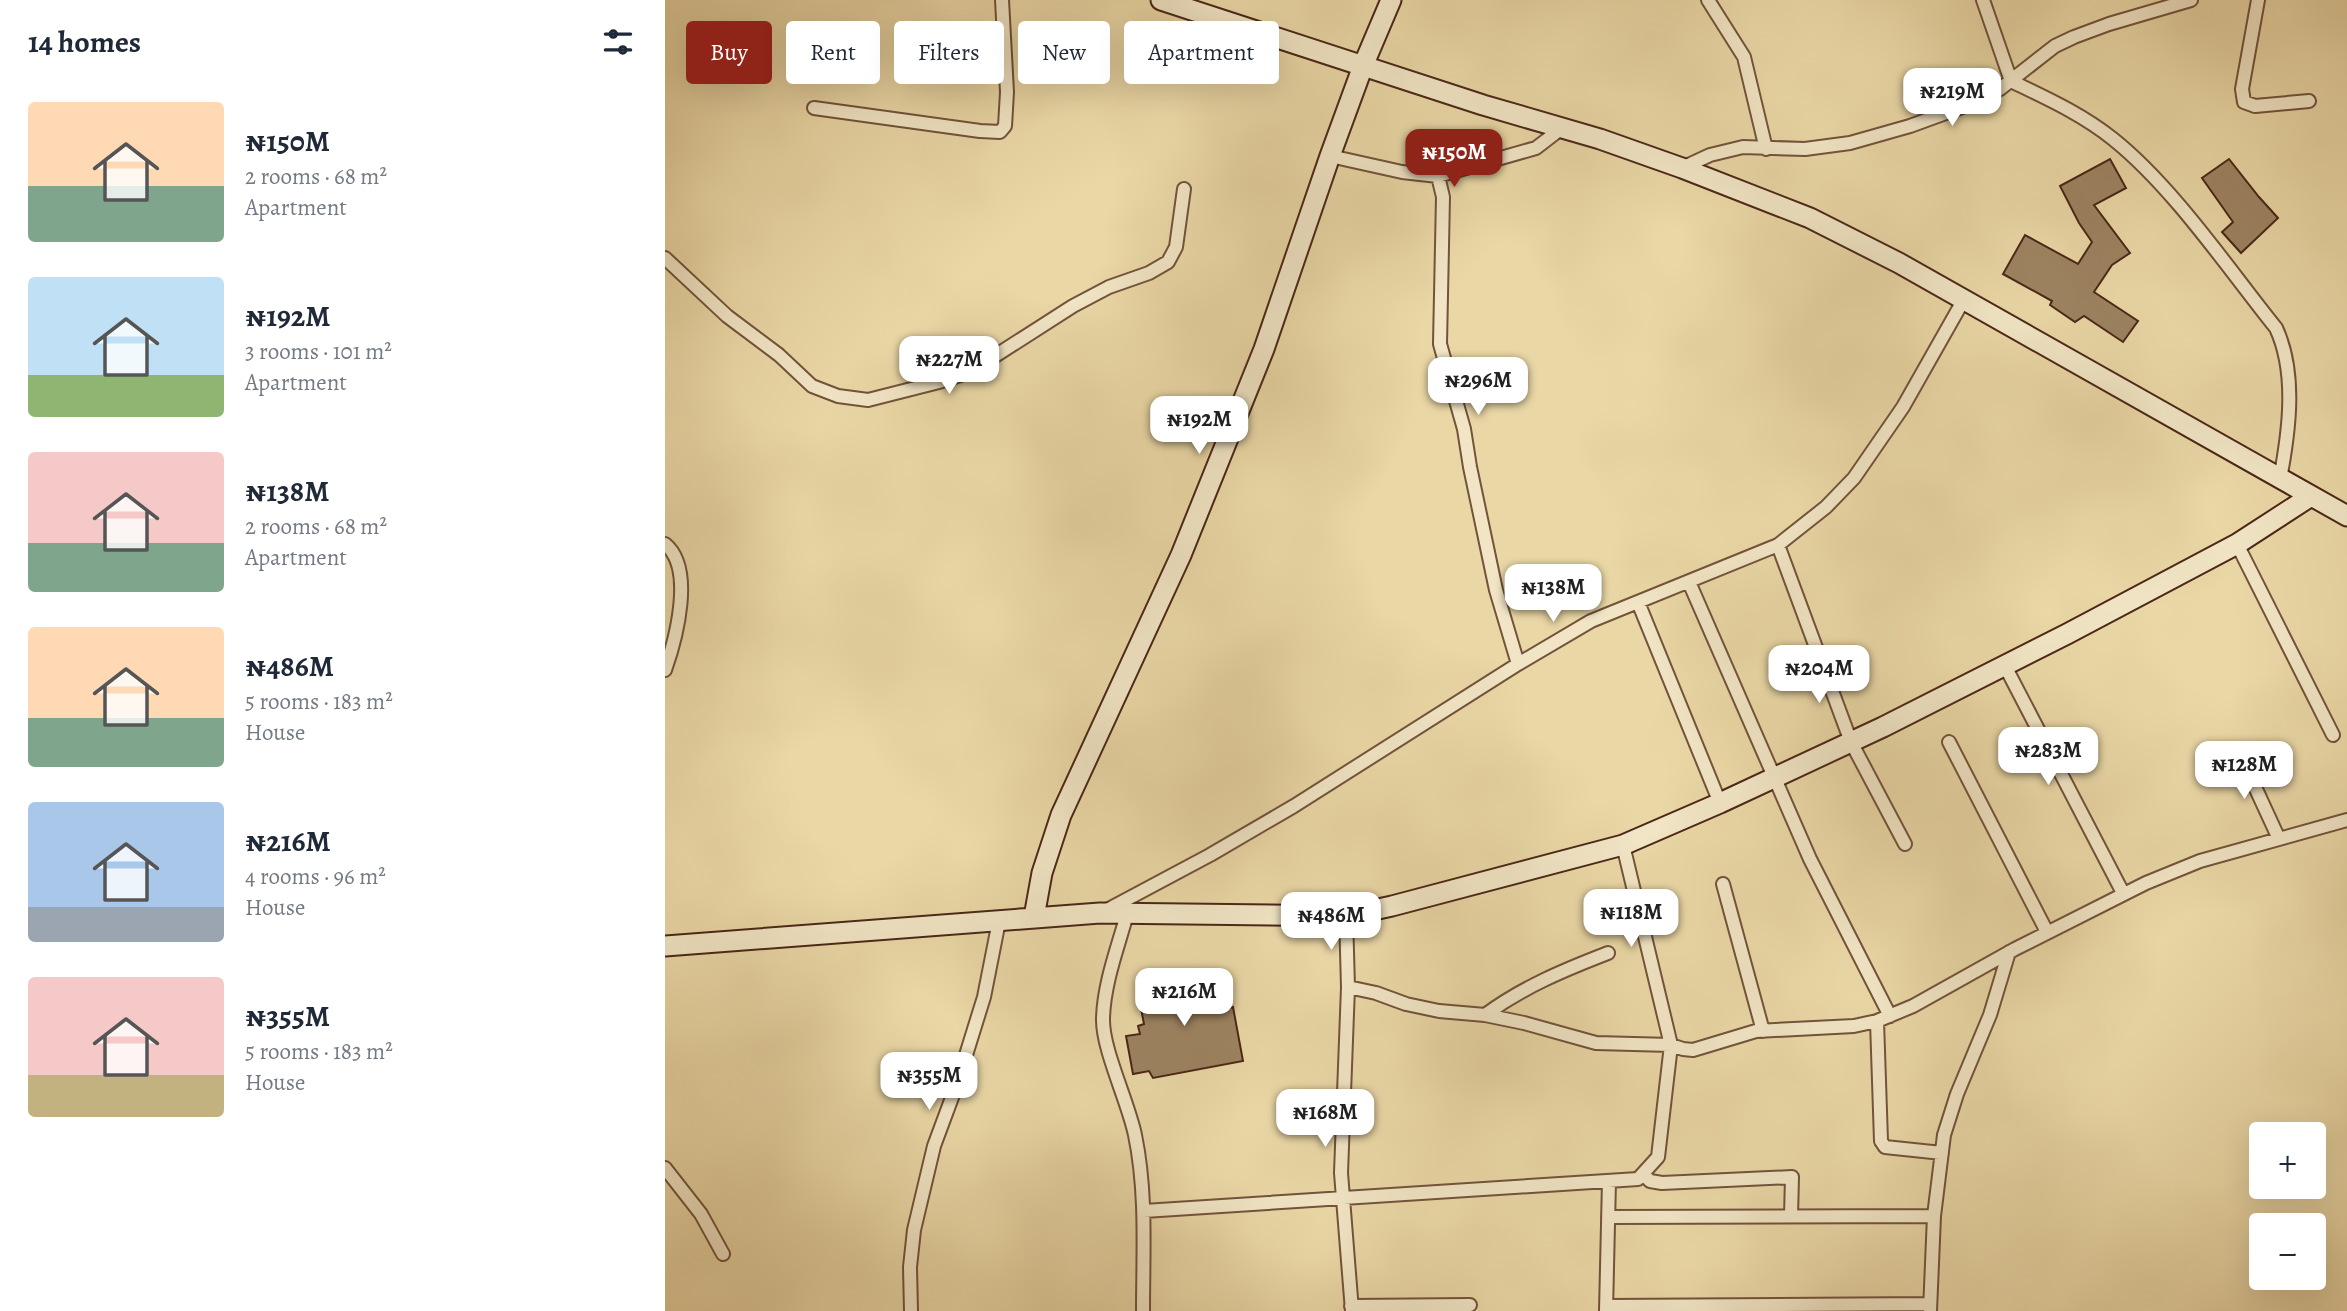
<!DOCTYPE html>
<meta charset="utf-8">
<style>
body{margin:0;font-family:Alegreya,serif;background:#f6f6f7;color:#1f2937;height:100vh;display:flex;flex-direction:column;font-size:26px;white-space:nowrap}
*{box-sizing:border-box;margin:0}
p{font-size:23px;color:#747a83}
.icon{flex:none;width:38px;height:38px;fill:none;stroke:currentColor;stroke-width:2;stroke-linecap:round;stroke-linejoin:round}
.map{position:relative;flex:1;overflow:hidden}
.panel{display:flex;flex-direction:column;background:#fff;width:665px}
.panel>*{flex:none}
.guide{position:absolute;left:21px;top:21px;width:665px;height:63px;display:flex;gap:14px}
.fabs{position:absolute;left:1584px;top:1122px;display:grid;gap:14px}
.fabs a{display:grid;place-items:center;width:77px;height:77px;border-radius:7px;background:#fff;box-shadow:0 7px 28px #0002;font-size:35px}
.price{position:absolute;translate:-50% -60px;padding:0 16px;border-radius:14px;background:#fff;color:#222;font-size:23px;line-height:46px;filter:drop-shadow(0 2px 4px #0008)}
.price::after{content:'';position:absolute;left:50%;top:42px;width:21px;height:16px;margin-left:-10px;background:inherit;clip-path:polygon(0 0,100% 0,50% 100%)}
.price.on{background:#8f2418;color:#fff}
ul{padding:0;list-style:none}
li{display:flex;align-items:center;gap:21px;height:175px;padding:0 28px}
li span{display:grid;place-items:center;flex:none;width:196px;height:140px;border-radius:7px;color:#555}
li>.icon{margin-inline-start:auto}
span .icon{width:84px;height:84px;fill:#fffc;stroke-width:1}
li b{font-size:30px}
h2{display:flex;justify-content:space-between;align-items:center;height:84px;padding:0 28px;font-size:30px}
.tag{padding:0 24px;border-radius:7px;background:#fff;box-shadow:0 7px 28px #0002;font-size:24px;line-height:63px}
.tag.on{background:#8f2418;color:#fff}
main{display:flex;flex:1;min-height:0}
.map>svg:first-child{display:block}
</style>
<main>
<section class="panel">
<h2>14 homes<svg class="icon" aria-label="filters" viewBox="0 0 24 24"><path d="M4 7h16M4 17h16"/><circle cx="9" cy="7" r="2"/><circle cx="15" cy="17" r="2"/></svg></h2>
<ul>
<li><span style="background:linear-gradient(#ffd9b3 60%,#7fa58c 0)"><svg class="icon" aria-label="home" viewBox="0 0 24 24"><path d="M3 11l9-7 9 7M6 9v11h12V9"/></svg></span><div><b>₦150M</b><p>2 rooms · 68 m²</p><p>Apartment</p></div></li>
<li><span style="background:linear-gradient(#bfe0f5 70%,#8fb573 0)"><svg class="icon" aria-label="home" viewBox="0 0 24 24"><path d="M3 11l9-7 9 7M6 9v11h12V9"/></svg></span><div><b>₦192M</b><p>3 rooms · 101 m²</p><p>Apartment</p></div></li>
<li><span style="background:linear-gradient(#f6c9c9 65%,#7fa58c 0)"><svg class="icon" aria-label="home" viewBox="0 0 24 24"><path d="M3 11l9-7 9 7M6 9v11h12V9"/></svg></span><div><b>₦138M</b><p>2 rooms · 68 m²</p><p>Apartment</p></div></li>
<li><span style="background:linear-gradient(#ffd9b3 65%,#7fa58c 0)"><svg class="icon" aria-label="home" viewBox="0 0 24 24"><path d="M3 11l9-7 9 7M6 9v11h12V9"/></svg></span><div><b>₦486M</b><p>5 rooms · 183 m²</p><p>House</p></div></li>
<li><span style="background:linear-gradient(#a9c7e8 75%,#9aa5b1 0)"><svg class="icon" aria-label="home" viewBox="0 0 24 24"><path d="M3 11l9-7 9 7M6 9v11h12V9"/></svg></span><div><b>₦216M</b><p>4 rooms · 96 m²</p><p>House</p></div></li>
<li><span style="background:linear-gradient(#f6c9c9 70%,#c2b280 0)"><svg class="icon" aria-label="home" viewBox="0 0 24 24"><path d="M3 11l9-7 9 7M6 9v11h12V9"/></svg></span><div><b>₦355M</b><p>5 rooms · 183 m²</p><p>House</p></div></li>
</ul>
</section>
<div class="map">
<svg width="1682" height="1311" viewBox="0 0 1682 1311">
<rect width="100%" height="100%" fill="#ead7a6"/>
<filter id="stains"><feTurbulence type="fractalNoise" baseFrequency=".00286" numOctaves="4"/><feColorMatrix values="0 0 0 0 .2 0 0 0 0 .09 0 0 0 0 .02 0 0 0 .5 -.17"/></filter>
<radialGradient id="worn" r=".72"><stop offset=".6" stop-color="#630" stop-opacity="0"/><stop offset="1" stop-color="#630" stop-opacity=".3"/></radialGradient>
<path fill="#9d8361" stroke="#4a2717" stroke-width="2" d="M1445 159 1461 188 1429 205 1465 253 1447 265 1429 292 1473 321 1458 342 1419 316 1410 322 1385 305 1387 301 1338 274 1360 235 1413 264 1427 242 1414 223 1395 186Z
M1564 159 1594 197 1613 218 1576 253 1557 232 1568 222 1537 178Z
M555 972 562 1009 568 1007 578 1061 488 1078 484 1071 468 1074 461 1036 475 1034 473 1026 479 1024 472 988Z"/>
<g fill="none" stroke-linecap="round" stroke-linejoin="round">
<defs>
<path id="street" d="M1043 0 1079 57 1101 149
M1318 0 1346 81C1381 98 1417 114 1448 139 1508 187 1562 267 1611 328 1632 373 1624 432 1615 479
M1593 0 1577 89 1579 102 1590 106 1644 101
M149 108 315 131 335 132 340 126 342 92 337 0
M665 156 737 172 773 176 871 148 897 128
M1017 168 1045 155 1078 147 1140 149 1185 143 1245 126 1311 102 1335 89 1390 46 1409 37 1444 24 1526 0
M773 176 778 197 775 344 799 429 805 467 831 590 853 664
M0 258 62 316 114 355 147 386 173 396 203 400 274 382 305 372 408 306 444 287 484 273 503 262 511 247 519 189
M0 544C30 568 11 639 0 670
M1572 544 1668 735
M1113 545 1186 742 1240 844
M1024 582 1145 859 1225 1016
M973 602 1055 803
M1340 666 1458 893
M1284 742 1382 932
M1573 750 1614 839
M1058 884 1098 1031
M440 911 545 855 629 806 853 664 926 621 1113 545 1161 507 1189 478 1238 407 1298 301
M462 914C453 947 439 983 438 1018 437 1049 463 1101 470 1135 482 1193 478 1253 478 1311
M681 916 683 987 676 1173 687 1311
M683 987 711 993 741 1004 774 1011 820 1015 859 1023 931 1043 1006 1045 1018 1049 1028 1050 1091 1031 1189 1026 1212 1021 1248 1006 1350 949 1481 883 1535 861 1682 820
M820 1015C858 987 899 970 943 953
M1212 1021 1216 1141 1220 1147 1277 1153
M0 1168 36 1214 58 1254
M979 1175 985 1181 997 1183 1127 1177 1126 1216
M479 1211 973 1179 993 1157 1006 1045 958 845
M943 1217 1269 1216
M686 1306 805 1305
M941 1306 1265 1304
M246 1311 245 1267 249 1230 269 1146 292 1084 319 997 334 921
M941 1311 944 1181
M1265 1311 1269 1216 1279 1135 1292 1094 1325 1015 1344 952"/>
<path id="secondary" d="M496 0 818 105 935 139 1017 168 1145 218 1234 263 1682 516
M369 917 377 873 396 815 516 555 599 349 665 156 698 66 726 0
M0 946 435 913 681 916 727 906 958 845 1055 803 1218 727 1402 634 1572 544 1646 496"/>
</defs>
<use href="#street" stroke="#72533b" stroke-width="16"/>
<use href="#secondary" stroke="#4a2717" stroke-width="23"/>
<use href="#street" stroke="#f1e5c5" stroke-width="12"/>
<use href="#secondary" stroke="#f1e5c5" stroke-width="19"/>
</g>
<rect width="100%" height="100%" filter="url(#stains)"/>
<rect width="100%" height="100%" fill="url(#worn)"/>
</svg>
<div class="fabs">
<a>+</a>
<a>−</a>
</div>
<b class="price" style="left:1287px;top:128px">₦219M</b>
<b class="price on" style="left:789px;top:189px">₦150M</b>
<b class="price" style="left:284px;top:396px">₦227M</b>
<b class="price" style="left:813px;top:417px">₦296M</b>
<b class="price" style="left:534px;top:456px">₦192M</b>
<b class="price" style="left:888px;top:624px">₦138M</b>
<b class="price" style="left:1154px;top:705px">₦204M</b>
<b class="price" style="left:1383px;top:787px">₦283M</b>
<b class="price" style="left:1579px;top:801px">₦128M</b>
<b class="price" style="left:966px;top:949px">₦118M</b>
<b class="price" style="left:666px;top:952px">₦486M</b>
<b class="price" style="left:519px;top:1028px">₦216M</b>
<b class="price" style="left:264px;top:1112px">₦355M</b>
<b class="price" style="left:660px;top:1149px">₦168M</b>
<div class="guide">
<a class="tag on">Buy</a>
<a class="tag">Rent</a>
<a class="tag">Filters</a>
<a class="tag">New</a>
<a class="tag">Apartment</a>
</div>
</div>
</main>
